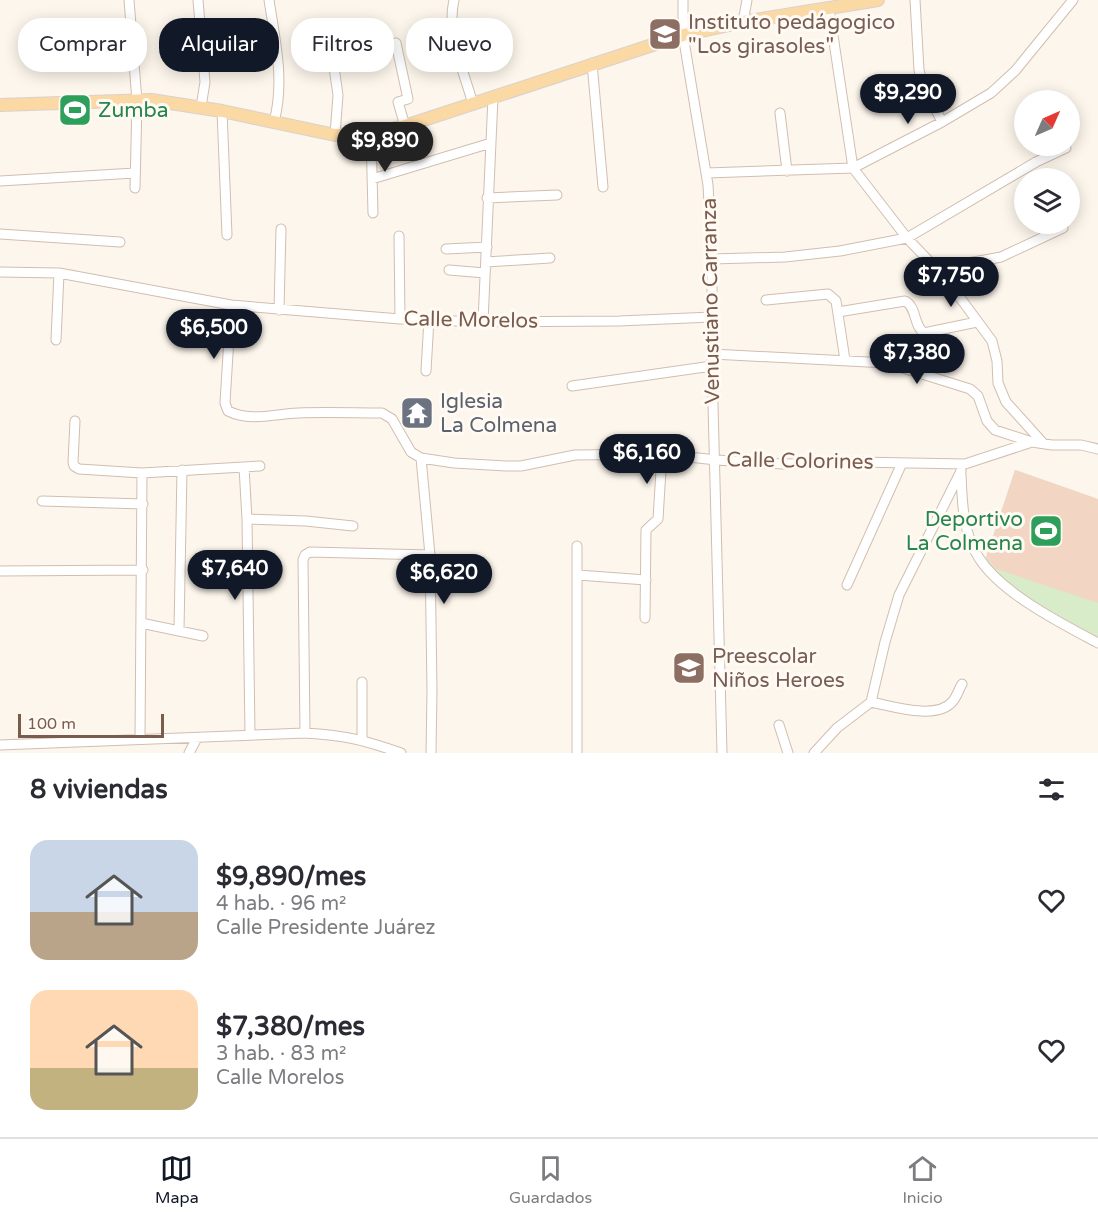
<!DOCTYPE html>
<html lang="es">
<meta charset="utf-8">
<style>
body{margin:0;font-family:"Varela Round",sans-serif;background:#f7f7f7;color:#2b2b33;height:100vh;display:flex;flex-direction:column;font-size:22px;white-space:nowrap}
*{box-sizing:border-box;margin:0}
p{font-size:20px;color:#7c7c81}
.icon{flex:none;width:33px;height:33px;fill:none;stroke:currentColor;stroke-width:2;stroke-linecap:round;stroke-linejoin:round}
.map{position:relative;height:753px;overflow:hidden}
.details{display:flex;flex-direction:column;background:#fff;flex:1}
.details>*{flex:none}
.hud{position:absolute;left:18px;top:18px;width:600px;height:54px;display:flex;gap:12px}
.needle{width:39px;rotate:45deg}
.buttons{position:absolute;left:1014px;top:90px;display:grid;gap:12px}
.buttons a{display:grid;place-items:center;width:66px;height:66px;border-radius:50%;background:#fff;box-shadow:0 3px 15px #0003;font-size:30px}
.scale{position:absolute;left:18px;bottom:15px;width:146px;box-sizing:border-box;padding-left:6px;border:3px solid #7a5c4d;border-top:0;font-size:16px;line-height:21px;white-space:nowrap;color:#7a5c4d;-webkit-text-stroke:4px #fffaf3;paint-order:stroke}
.price{position:absolute;translate:-50% -51px;padding:0 14px;border-radius:21px;background:#111827;color:#fff;font-size:20px;line-height:39px;filter:drop-shadow(0 2px 3px #0008)}
.price::after{content:'';position:absolute;left:50%;top:36px;width:18px;height:14px;margin-left:-9px;background:inherit;clip-path:polygon(0 0,100% 0,50% 100%)}
.price.selected{background:#222;color:#fff}
ul{padding:0;list-style:none}
li{display:flex;align-items:center;gap:18px;height:150px;padding:0 30px}
li span{display:grid;place-items:center;flex:none;width:168px;height:120px;border-radius:18px;color:#555}
li>.icon{margin-inline-start:auto}
span .icon{width:72px;height:72px;fill:#fffc;stroke-width:1}
li b{font-size:26px}
h2{display:flex;justify-content:space-between;align-items:center;height:72px;padding:0 30px;font-size:26px}
.tag{padding:0 21px;border-radius:24px;background:#fff;box-shadow:0 3px 15px #0003;font-size:21px;line-height:54px}
.tag.selected{background:#111827;color:#fff}
.dock{display:flex;justify-content:space-around;align-items:center;height:84px;border-top:2px solid #e1e1e2;background:#fff;font-size:16px;color:#7c7c81}
.dock a{display:grid;justify-items:center;gap:3px}
.dock .selected{color:#111827}
.map>svg:first-child{display:block}
</style>
<div class="map">
<svg width="1098" height="753" viewBox="0 0 1098 753">
<rect width="100%" height="100%" fill="#fdf6ec"/>
<path fill="#d8ecc9" d="M1015 470 1098 499V639L1038 608 984 564Z"/>
<path fill="#f3d5c3" d="M1015 470 1098 499V603L996 569 986 557Z"/>
<g fill="none" stroke-linecap="round" stroke-linejoin="round">
<defs>
<path id="minor" d="M129 0 137 101 135 188
M198 0 205 82 201 107
M269 0C275 40 285 81 274 122
M454 0C446 33 464 72 473 104
M683 0V35L708 185 712 259V366L722 753
M915 0 919 70 922 82 942 122
M829 9 853 168 907 238 947 280 992 341 997 361 998 383 1006 402 1043 443
M743 22 747 0
M102 43 134 45
M396 43 408 99 398 102 405 126
M592 63 603 187
M334 67 338 95 335 135
M222 111 227 235
M780 113 787 171
M371 134 373 213
M707 173 853 168 942 122 991 93 1015 71 1073 0
M372 179 491 143
M0 181 135 173
M487 198 557 195
M0 234 120 242
M399 236 400 319
M446 249 487 247
M712 259 785 257 840 251 907 238 1036 162 1066 148
M486 262 550 258
M449 270 485 273
M0 272 59 273 231 305 400 319 483 322 619 321 712 317
M947 280 968 263 1001 257 1063 228
M766 300 828 294 836 301 845 360
M231 305 225 403 228 411C250 422 274 414 298 413 326 412 354 413 382 413L392 419 411 452 421 458 454 463 506 466H521L575 455 662 454 716 460 783 464 857 462 965 464 1032 442
M279 310 281 229
M838 312 905 301C917 307 913 325 924 333L977 322
M483 322 493 97
M56 340 59 273
M712 354 887 363 970 389 978 396 987 421 995 430 1032 442 1052 445H1081L1098 449
M426 371 429 319
M572 386 712 366
M75 421 73 462 74 466 79 469 142 473 260 466
M421 458 430 555 432 690 431 753
M244 467 247 519 250 735
M961 474C962 502 963 534 979 558 1001 593 1062 624 1098 643
M42 501 143 504
M247 519 306 521 353 526
M0 571 143 570
M578 575 646 580
M847 585 902 463
M645 618 646 530 658 519 662 454
M141 623 203 636
M179 630 182 470
M871 702C892 706 937 721 953 701 957 696 959 689 962 684
M779 725 788 753
M305 733 303 560 305 555 310 552 430 555
M140 739 142 473
M362 739V682
M0 745 305 733C344 735 364 740 401 753
M189 753 197 738
M577 753V546
M814 753 837 728 871 702 885 642 899 595 961 471"/>
<path id="major" d="M0 105 151 100 222 111 335 135 371 134 405 126 683 35 743 22 878 0"/>
</defs>
<use href="#minor" stroke="#d1beb0" stroke-width="11"/>
<use href="#major" stroke="#dad1cd" stroke-width="14"/>
<use href="#minor" stroke="#fff" stroke-width="9"/>
<use href="#major" stroke="#fbd9a5" stroke-width="12"/>
</g>
<defs>
<symbol id="school-square" viewBox="-11 -11 22 22"><rect x="-9" y="-9" width="18" height="18" rx="4" fill="#8d6e63" stroke="#fffaf3"/><path d="M0-5L7-2L0 1L-7-2ZM-4 1L0 2.5L4 1V4Q0 6-4 4Z" fill="#fff"/></symbol>
<symbol id="stadium-square" viewBox="-11 -11 22 22"><rect x="-9" y="-9" width="18" height="18" rx="4" fill="#2e9e5b" stroke="#fffaf3"/><path d="M0-5a6.5 5 0 1 0 0 10a6.5 5 0 1 0 0-10ZM-3.5-1.8h7v3.6h-7Z" fill="#fff"/></symbol>
<symbol id="temple-square" viewBox="-11 -11 22 22"><rect x="-9" y="-9" width="18" height="18" rx="4" fill="#6b7280" stroke="#fffaf3"/><path d="M0-6L5-2H3V0L6.5 2.5H4V6H1.5V3h-3V6H-4V2.5H-6.5L-3 0V-2H-5Z" fill="#fff"/></symbol>
</defs>
<g fill-rule="evenodd">
<use href="#school-square" x="646" y="15" width="38" height="38"/>
<use href="#stadium-square" x="56" y="91" width="38" height="38"/>
<use href="#temple-square" x="398" y="394" width="38" height="38"/>
<use href="#stadium-square" x="1027" y="512" width="38" height="38"/>
<use href="#school-square" x="670" y="649" width="38" height="38"/>
</g>
<g text-anchor="middle" dominant-baseline="central" stroke-width="6" stroke-linejoin="round" paint-order="stroke">
<g font-size="21" fill="#785e54" stroke="#fffaf3" text-anchor="start">
<text x="688" y="22">Instituto pedágogico<tspan x="688" dy="24">"Los girasoles"</tspan></text>
<text x="712" y="656">Preescolar<tspan x="712" dy="24">Niños Heroes</tspan></text>
</g>
<g font-size="21" fill="#27864d" stroke="#fffaf3" text-anchor="start">
<text x="98" y="110">Zumba</text>
<text x="1023" y="519" text-anchor="end">Deportivo<tspan x="1023" dy="24">La Colmena</tspan></text>
</g>
<g font-size="21" fill="#7a5c4d" stroke="#fffaf3">
<text transform="translate(711 301) rotate(-91)">Venustiano Carranza</text>
<text transform="translate(471 320) rotate(1)">Calle Morelos</text>
<text transform="translate(800 461) rotate(1)">Calle Colorines</text>
</g>
<g font-size="21" fill="#5b616d" stroke="#fffaf3" text-anchor="start">
<text x="440" y="401">Iglesia<tspan x="440" dy="24">La Colmena</tspan></text>
</g>
</g>
</svg>
<div class="buttons">
<a><svg class="needle" viewBox="-14 -14 28 28"><path d="M0-13l5 13h-10z" fill="#e53935"/><path d="M0 13l5-13h-10z" fill="#7c7c81"/></svg></a>
<a><svg class="icon" aria-label="layers" viewBox="0 0 24 24"><path d="M12 4l9 5-9 5-9-5zM3 14l9 5 9-5"/></svg></a>
</div>
<div class="scale">100 m</div>
<b class="price" style="left:908px;top:125px">$9,290</b>
<b class="price selected" style="left:385px;top:173px">$9,890</b>
<b class="price" style="left:951px;top:308px">$7,750</b>
<b class="price" style="left:214px;top:360px">$6,500</b>
<b class="price" style="left:917px;top:385px">$7,380</b>
<b class="price" style="left:647px;top:485px">$6,160</b>
<b class="price" style="left:235px;top:601px">$7,640</b>
<b class="price" style="left:444px;top:605px">$6,620</b>
<div class="hud">
<a class="tag">Comprar</a>
<a class="tag selected">Alquilar</a>
<a class="tag">Filtros</a>
<a class="tag">Nuevo</a>
</div>
</div>
<section class="details">
<h2>8 viviendas<svg class="icon" aria-label="filters" viewBox="0 0 24 24"><path d="M4 7h16M4 17h16"/><circle cx="9" cy="7" r="2"/><circle cx="15" cy="17" r="2"/></svg></h2>
<ul>
<li><span style="background:linear-gradient(#c9d6e8 60%,#b9a48a 0)"><svg class="icon" aria-label="home" viewBox="0 0 24 24"><path d="M3 11l9-7 9 7M6 9v11h12V9"/></svg></span><div><b>$9,890/mes</b><p>4 hab. · 96 m²</p><p>Calle Presidente Juárez</p></div><svg class="icon" aria-label="heart" viewBox="0 0 24 24"><path d="M12 20l-8-8c-3-5 5-10 8-4 3-6 11-1 8 4z"/></svg></li>
<li><span style="background:linear-gradient(#ffd9b3 65%,#c2b280 0)"><svg class="icon" aria-label="home" viewBox="0 0 24 24"><path d="M3 11l9-7 9 7M6 9v11h12V9"/></svg></span><div><b>$7,380/mes</b><p>3 hab. · 83 m²</p><p>Calle Morelos</p></div><svg class="icon" aria-label="heart" viewBox="0 0 24 24"><path d="M12 20l-8-8c-3-5 5-10 8-4 3-6 11-1 8 4z"/></svg></li>
</ul>
</section>
<nav class="dock">
<a class="selected"><svg class="icon" aria-label="map" viewBox="0 0 24 24"><path d="M3 6l6-2 6 2 6-2v14l-6 2-6-2-6 2zM9 4v14M15 6v14"/></svg>Mapa</a>
<a><svg class="icon" aria-label="saved" viewBox="0 0 24 24"><path d="M7 4h10v16l-5-4-5 4z"/></svg>Guardados</a>
<a><svg class="icon" aria-label="home" viewBox="0 0 24 24"><path d="M3 11l9-7 9 7M6 9v11h12V9"/></svg>Inicio</a>
</nav>
